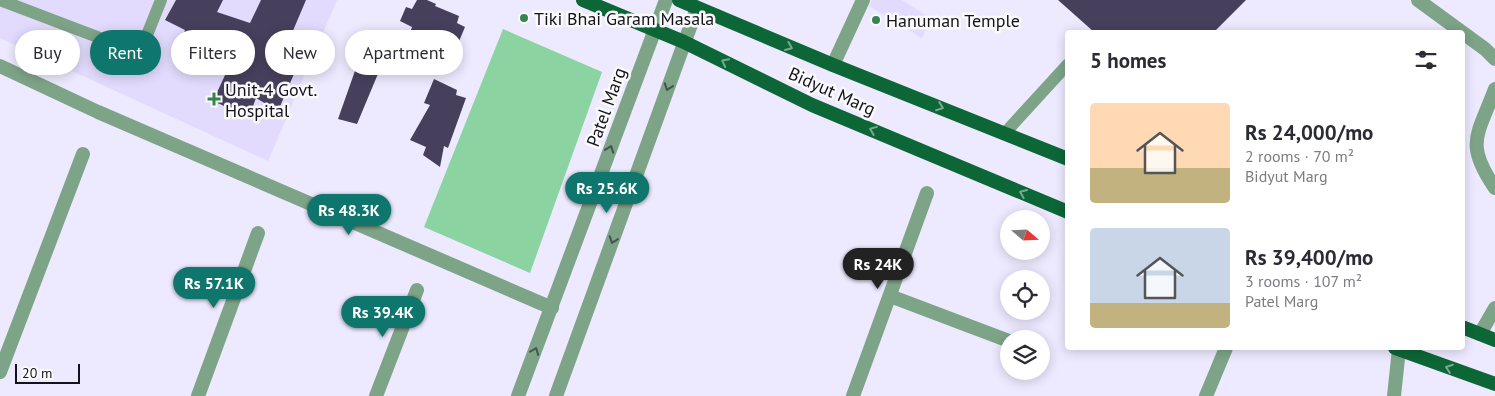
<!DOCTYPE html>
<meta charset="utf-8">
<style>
body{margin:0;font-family:"PT Sans",sans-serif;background:#f7f7f7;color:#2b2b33;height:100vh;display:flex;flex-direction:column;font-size:19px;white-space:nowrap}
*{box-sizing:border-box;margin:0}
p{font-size:16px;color:#7c7c81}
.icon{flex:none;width:28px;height:28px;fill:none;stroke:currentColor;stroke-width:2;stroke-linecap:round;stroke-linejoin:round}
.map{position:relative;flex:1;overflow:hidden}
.side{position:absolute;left:1065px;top:30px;width:400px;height:320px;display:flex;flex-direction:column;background:#fff;border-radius:5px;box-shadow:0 2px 12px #0003}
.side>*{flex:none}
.top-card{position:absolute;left:15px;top:30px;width:475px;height:45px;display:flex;gap:10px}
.needle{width:32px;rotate:109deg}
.controls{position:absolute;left:1000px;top:210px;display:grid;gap:10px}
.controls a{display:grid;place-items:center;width:50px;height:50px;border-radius:50%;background:#fff;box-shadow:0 2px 12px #0003;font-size:25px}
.scale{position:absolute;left:15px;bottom:12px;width:65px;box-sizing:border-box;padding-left:5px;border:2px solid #15121e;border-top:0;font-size:14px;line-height:18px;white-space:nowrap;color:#15121e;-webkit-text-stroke:4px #fafafa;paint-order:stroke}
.price{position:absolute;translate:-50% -42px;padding:0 11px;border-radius:18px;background:#0f766e;color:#fff;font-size:16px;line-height:32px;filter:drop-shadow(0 1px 2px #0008)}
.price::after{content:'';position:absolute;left:50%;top:30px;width:15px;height:11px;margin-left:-8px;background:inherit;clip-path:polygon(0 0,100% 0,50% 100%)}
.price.on{background:#222;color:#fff}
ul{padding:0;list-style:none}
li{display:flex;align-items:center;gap:15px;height:125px;padding:0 25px}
li span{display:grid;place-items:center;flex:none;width:140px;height:100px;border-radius:5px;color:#555}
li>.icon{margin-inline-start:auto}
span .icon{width:60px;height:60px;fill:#fffc;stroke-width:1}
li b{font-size:21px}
h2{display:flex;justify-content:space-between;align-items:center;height:60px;padding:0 25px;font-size:21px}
.pill{padding:0 18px;border-radius:22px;background:#fff;box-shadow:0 2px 12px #0003;font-size:18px;line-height:45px}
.pill.on{background:#0f766e;color:#fff}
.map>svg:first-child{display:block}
</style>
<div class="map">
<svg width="1495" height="396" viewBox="0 0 1495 396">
<rect width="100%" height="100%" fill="#ede9ff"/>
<path fill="#e2dbfd" d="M0 0H337L268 161 0 38Z
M872 0H902L932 19 922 38 869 6Z"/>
<path fill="#8bd3a0" d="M503 29 602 72 530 273 424 227Z"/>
<path fill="#47405d" d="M176 0H223L217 12 250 23 261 0H306L278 66 294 74 278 111 256 98 249 117 213 101 226 73 175 55 185 30 165 20Z
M417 0H427L436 4 435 6 459 16 457 23 465 27 457 46 437 39 427 74 399 63 412 27 400 21 406 7 412 9Z
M1058 0H1246L1214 32H1094Z
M362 51 385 57 357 124 338 119Z
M434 79 457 90 456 95 466 98 448 148 444 146 440 167 423 155 426 147 410 140 430 105 424 103Z"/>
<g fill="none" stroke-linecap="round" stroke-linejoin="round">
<path stroke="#7ea488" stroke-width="12" d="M0 0 129 49 143 45 161 0
M1005 133 1068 64"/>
<path stroke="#7ea488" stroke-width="14" d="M1418 0 1485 49 1495 59
M833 65 863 0
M0 66 98 112 552 308
M1495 89C1478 135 1464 143 1495 188
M890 296 1009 341
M1480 334 1495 308
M0 372 83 154
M198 396 258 233
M376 396 417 290
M853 396 927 193
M1206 396 1226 348
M1394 396 1399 349"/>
<path stroke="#7ea488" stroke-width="14" d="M518 396 666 0
M556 396 697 8"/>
<path stroke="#0d6636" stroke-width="14" d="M583 0 684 42 812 105 1068 212
M679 0 833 65 1068 159
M1462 327 1495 340
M1395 348 1495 384"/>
</g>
<defs><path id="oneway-chevron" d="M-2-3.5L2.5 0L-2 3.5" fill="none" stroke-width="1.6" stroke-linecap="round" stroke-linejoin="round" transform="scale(1.25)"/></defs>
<g stroke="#78a98e">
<use href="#oneway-chevron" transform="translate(789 47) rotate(23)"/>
<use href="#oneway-chevron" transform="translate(725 62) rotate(-153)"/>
<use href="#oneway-chevron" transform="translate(940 107) rotate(21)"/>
<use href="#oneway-chevron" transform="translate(873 130) rotate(-158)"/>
<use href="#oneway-chevron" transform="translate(1023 193) rotate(-157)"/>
<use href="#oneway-chevron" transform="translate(1449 368) rotate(-160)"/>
</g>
<g stroke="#44544e">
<use href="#oneway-chevron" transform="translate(668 87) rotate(110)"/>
<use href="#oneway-chevron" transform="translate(610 149) rotate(-70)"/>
<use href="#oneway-chevron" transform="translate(613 240) rotate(110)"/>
<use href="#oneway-chevron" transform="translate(535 351) rotate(-69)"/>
</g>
<g fill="#378453" stroke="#fafafa" stroke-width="2">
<circle cx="524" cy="18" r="5"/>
<circle cx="876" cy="20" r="5"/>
<path d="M211.5 91.5h5v5h5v5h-5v5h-5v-5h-5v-5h5z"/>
</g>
<g text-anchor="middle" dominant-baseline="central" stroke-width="5" stroke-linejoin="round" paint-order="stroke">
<g font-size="18" fill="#15121e" stroke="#fafafa" text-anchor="start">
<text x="534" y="18">Tiki Bhai Garam Masala</text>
<text x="886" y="20">Hanuman Temple</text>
<text x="225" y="89">Unit-4 Govt.<tspan x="225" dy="21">Hospital</tspan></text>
</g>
<g font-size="18" fill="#15121e" stroke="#fafafa">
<text transform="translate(832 91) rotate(24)">Bidyut Marg</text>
<text transform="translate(606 107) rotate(-70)">Patel Marg</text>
</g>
</g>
</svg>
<div class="controls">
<a><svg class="needle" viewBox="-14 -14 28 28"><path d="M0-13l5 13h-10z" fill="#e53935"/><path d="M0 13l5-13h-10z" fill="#7c7c81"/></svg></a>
<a><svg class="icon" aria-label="locate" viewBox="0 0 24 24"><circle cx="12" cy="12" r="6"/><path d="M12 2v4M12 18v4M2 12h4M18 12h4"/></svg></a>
<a><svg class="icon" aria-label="layers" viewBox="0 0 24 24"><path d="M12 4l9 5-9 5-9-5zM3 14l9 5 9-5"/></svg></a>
</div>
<div class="scale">20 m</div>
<b class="price" style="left:607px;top:214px">Rs 25.6K</b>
<b class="price" style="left:349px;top:236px">Rs 48.3K</b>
<b class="price on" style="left:878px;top:290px">Rs 24K</b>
<b class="price" style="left:214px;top:309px">Rs 57.1K</b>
<b class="price" style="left:383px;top:338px">Rs 39.4K</b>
<div class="top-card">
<a class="pill">Buy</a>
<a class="pill on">Rent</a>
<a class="pill">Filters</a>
<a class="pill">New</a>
<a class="pill">Apartment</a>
</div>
<section class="side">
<h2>5 homes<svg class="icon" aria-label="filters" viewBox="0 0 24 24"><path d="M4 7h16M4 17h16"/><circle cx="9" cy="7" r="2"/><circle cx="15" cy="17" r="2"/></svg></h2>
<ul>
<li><span style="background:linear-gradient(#ffd9b3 65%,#c2b280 0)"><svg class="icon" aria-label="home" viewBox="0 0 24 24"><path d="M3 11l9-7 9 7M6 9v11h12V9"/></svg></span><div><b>Rs 24,000/mo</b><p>2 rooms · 70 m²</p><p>Bidyut Marg</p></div></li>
<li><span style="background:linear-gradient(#c9d6e8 75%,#c2b280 0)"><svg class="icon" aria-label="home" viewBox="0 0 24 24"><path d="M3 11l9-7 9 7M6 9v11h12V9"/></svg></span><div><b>Rs 39,400/mo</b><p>3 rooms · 107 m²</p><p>Patel Marg</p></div></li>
</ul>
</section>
</div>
